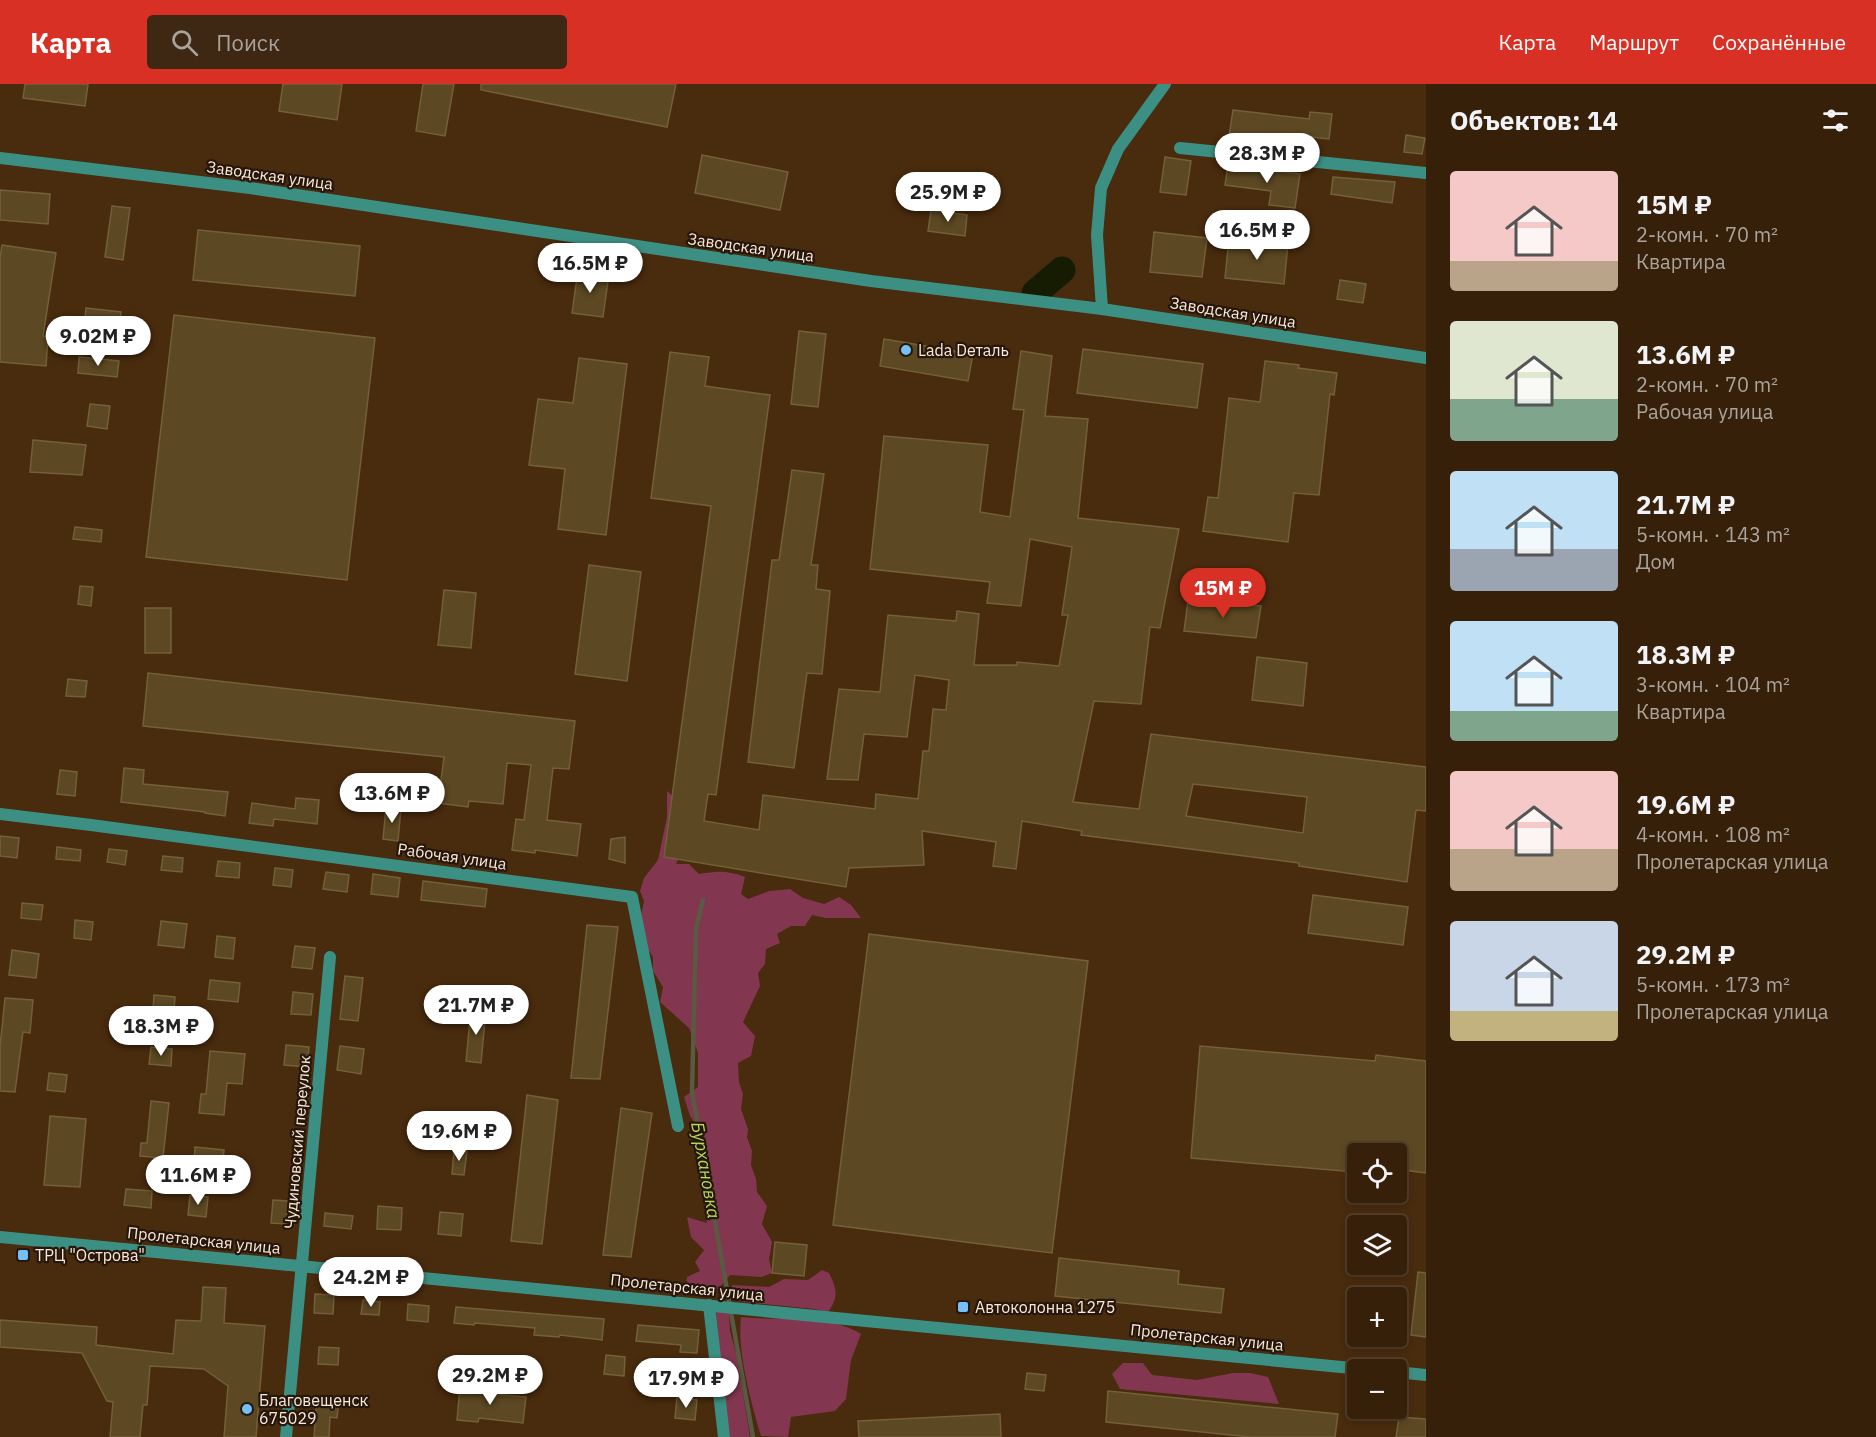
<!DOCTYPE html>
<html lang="ru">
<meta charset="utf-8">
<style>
body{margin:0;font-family:"IBM Plex Sans",sans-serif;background:#3e2813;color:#f1f3f6;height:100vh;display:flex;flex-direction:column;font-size:22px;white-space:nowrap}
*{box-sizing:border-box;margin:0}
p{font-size:20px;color:#aaa39c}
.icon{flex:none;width:33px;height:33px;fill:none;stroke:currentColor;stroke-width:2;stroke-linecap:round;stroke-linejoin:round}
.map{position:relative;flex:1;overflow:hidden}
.drawer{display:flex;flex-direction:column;background:#37200a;width:450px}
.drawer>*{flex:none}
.tools{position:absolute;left:1347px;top:1059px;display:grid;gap:12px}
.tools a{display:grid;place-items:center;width:60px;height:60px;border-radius:6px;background:#37200a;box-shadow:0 3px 9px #0003,0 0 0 2px #513e2b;font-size:30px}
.price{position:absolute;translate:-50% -51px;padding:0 14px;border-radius:21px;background:#fff;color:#222;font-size:20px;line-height:39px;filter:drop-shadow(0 2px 3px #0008)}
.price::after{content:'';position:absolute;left:50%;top:36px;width:18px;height:14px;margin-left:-9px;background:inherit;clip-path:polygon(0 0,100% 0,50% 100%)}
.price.active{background:#d93025;color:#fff}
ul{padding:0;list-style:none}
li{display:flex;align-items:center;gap:18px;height:150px;padding:0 24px}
li span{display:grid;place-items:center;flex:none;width:168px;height:120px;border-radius:6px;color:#555}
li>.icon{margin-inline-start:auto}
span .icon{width:72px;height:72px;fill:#fffc;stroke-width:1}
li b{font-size:26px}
h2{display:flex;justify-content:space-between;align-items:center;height:72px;padding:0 24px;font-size:26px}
header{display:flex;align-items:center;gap:36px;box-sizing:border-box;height:84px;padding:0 30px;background:#d93025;color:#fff}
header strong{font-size:28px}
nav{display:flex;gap:33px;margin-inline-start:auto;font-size:21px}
.search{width:420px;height:54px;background:#3e2813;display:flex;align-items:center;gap:15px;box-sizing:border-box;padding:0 21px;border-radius:6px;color:#aaa39c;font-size:22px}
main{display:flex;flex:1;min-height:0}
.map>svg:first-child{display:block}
</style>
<header>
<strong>Карта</strong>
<div class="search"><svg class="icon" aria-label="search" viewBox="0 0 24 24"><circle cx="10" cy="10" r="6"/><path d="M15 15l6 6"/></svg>Поиск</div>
<nav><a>Карта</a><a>Маршрут</a><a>Сохранённые</a></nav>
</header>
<main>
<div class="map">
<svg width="1426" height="1353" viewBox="0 0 1426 1353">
<rect width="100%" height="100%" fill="#492b0e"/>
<path fill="#83364f" d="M667 707 686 724 684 762 676 780H689L699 790C716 787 728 786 745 793L741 810 748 815 769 807 790 805 803 814 824 820 839 813 851 821 861 834H825L812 831 805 842H791L777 850 780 859 766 865 765 880 758 889 760 902 743 938 755 952 751 972 738 979 739 998 743 1010 741 1025 748 1045 747 1053 752 1067 751 1081 756 1095 757 1108 767 1122 762 1140 772 1158 769 1175 772 1189 761 1193 730 1191C713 1212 712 1214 686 1205L687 1193 700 1187 695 1178 704 1166 691 1153 687 1133 707 1139 698 1086 705 1054 690 1032 684 1013 698 1003V969L689 944 660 918 663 903 653 887V873L645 861 641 831 644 817 640 807 644 794 658 776 667 733Z
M822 1186 829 1189C837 1205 839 1213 828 1228L814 1225 743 1218 733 1212 732 1201 769 1203 784 1195 808 1196Z
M716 1226 729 1227 730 1247 737 1273 750 1353H730L722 1303Z
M741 1233C782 1238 825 1228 861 1250L851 1276 846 1315 835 1327 791 1333 788 1353 761 1352C751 1318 737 1268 741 1233Z
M1123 1279H1143L1152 1291 1197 1296 1233 1289H1250L1268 1293 1279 1320 1120 1305 1112 1290Z"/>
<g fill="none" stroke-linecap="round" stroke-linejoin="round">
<path stroke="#5a5942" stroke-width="4.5" d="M703 816 696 844 692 1008 753 1353"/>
<path stroke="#151c01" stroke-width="27" d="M1035 209 1062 186"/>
</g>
<path fill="#5c4822" stroke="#735f38" stroke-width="1.5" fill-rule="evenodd" d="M25 0H88L85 22 23 14Z
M283 0H342L337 36 279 27Z
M423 0H454L445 52 416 47Z
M481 0H676L667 43 481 6Z
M1233 26 1309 35 1310 28 1332 30 1329 55 1293 51V57L1249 52V55L1229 52Z
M1406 51 1425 54 1422 70 1404 68Z
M702 71 788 88 780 126 695 109Z
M1165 73 1191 77 1186 111 1160 108Z
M1228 81 1300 90 1295 124 1269 121 1271 107 1225 101Z
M1333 93 1395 98 1392 119 1331 110Z
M0 106 50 110 48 140 0 136Z
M112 122 130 124 123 176 105 173Z
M931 126 967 131 965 152 928 147Z
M198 146 360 162 355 212 193 196Z
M1154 148 1207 154 1202 193 1150 188Z
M1229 154 1288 160 1284 200 1225 194Z
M2 161 56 169 43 252 48 253 46 282 0 278V174Z
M578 186 609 190 603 233 572 229Z
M1340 196 1366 200 1363 219 1337 215Z
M86 224 121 228 119 247 84 243Z
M174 231 375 254 347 496 146 473Z
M799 247 826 250 818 323 791 320Z
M884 255 973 270 968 297 880 282Z
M1083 265 1203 280 1197 324 1077 309Z
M1021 267 1052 272 1045 332 1088 335 1078 434 1179 445 1160 544 1150 543 1141 620 1094 617 1073 718 1139 725 1151 650 1426 683V727L1416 726 1407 798 1299 782V779L1081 751 1082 747 1022 737 1016 785 993 782 996 758 922 747 924 781 849 784 846 803 664 773 711 422 651 414 670 268 709 273 705 302 770 311 716 711 708 710 704 737 759 746 763 711 875 725 876 710 918 715 923 667H929L933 625 946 626 949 596 915 591 907 653 864 650 858 696 827 695 839 605 880 608 888 531 956 537 957 527 979 530 974 581H1017V578L1059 582 1068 531H1062L1072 463 1030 455 1021 522 987 519 990 498 870 485 884 352 988 361 980 428 1010 433 1024 326 1013 325ZM1193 700 1307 713 1303 749 1186 732Z
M79 273 119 277 117 293 78 289Z
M579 274 627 280 606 451 558 445 565 385 529 381 538 315 573 319Z
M1265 277 1299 281 1298 284 1337 289 1334 311 1330 310 1319 411 1294 409 1288 458 1203 447 1208 413 1218 414 1229 314 1260 318Z
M90 320 110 322 107 345 87 342Z
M33 356 86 361 82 391 30 388Z
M792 386 824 390 811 481H818L816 505 830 507 822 590 807 589 794 684 748 678 772 476H779Z
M75 443 102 446 101 458 73 455Z
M589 481 641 488 627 597 575 590Z
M80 502 93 503 91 522 78 520Z
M444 506 476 509 471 564 438 561Z
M1188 517 1261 522 1256 554 1184 547Z
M145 524H171V569H145Z
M1257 573 1307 579 1303 622 1252 616Z
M148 589 575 637 569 685 553 684 547 736 581 740 577 772 535 766V769L512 766 516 735 524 736 531 681 507 679 503 720 469 717 468 723 438 719 444 673 143 642Z
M68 595 87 597 85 613 66 612Z
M124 684 144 686 143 700 228 708 225 732 205 729V728L121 718Z
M60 686 77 688 75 712 57 710Z
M296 714 319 716 317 740 274 735 273 742 249 739 252 719 295 725Z
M386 723 401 724 398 757 383 755Z
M0 752 19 754 17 774 0 772Z
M625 753V779L609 775 611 755Z
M57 763 81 766 80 777 56 775Z
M109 765 127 767 125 781 107 778Z
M163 772 183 774 182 788 161 786Z
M218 777 240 779 239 794 216 792Z
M275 784 293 786 291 803 273 801Z
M326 788 349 791 347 808 323 805Z
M373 790 400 794 398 813 371 810Z
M423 797 487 805 485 823 421 816Z
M1313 811 1408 823 1403 861 1308 849Z
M22 819 43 821 41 836 21 834Z
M75 836 93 838 91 856 74 854Z
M161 837 187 840 184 864 158 861Z
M587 841 618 843 600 995 571 994Z
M869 850 1088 877 1052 1169 833 1141Z
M217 852 235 854 233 875 215 873Z
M295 862 315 864 312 885 292 883Z
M12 866 39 870 36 894 9 891Z
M345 892 363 894 358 937 340 935Z
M210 896 240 899 238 918 208 915Z
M437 903 451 905 450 921 436 920Z
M293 908 313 910 311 931 291 930Z
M154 911 175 913 174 927 153 925Z
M5 914 33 916 30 949 23 948 15 1008 0 1007V963Z
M471 925 486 926 481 979 466 977Z
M286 961 309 963 307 983 284 981Z
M340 962 364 965 361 990 337 986Z
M1200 962 1375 977 1376 971 1426 977V1089L1396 1085V1070H1356L1355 1088 1191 1074Z
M151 963 172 965 171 982 149 980Z
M210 967 245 970 242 1000 227 999 224 1031 199 1029 201 1010H206Z
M49 989 67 991 65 1008 47 1006Z
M527 1011 558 1016 542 1160 511 1157Z
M151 1017 169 1019 163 1074 140 1072 141 1059H147Z
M621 1024 652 1029 631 1173 603 1171Z
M50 1032 86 1035 80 1103 44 1101Z
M195 1063 224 1066 222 1084 194 1081Z
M454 1066 467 1067 464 1091 452 1090Z
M126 1105 152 1107 151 1124 124 1121Z
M190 1111 208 1113 206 1133 188 1131Z
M273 1116 288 1117 286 1140 271 1139Z
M378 1122 402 1124 401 1146 377 1145Z
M440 1128 463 1130 461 1152 438 1150Z
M325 1129 353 1132 351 1145 324 1142Z
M775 1158 807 1161 804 1192 772 1189Z
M1059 1174 1179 1187 1178 1200 1224 1205 1221 1229 1055 1212Z
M1418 1188 1426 1189V1253L1411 1251Z
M203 1203 226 1204 224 1239 265 1242 256 1353H224L228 1302 204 1285 150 1282 147 1321H143L140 1353H110L113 1318 107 1317 82 1269 0 1263V1236L97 1243 96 1261 173 1270 176 1236 201 1237Z
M315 1210 334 1211 333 1230 314 1229Z
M363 1216 380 1218 379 1231 361 1230Z
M408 1220 429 1222 428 1238 407 1236Z
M456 1223 604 1235 602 1256 560 1251 559 1253 534 1251 535 1244 475 1239 474 1241 454 1239Z
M638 1241 699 1246 697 1269 680 1268 681 1261 636 1257Z
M319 1263 339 1264 338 1281 318 1280Z
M606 1271 625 1273 624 1292 604 1290Z
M1027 1289 1046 1291 1044 1307 1025 1305Z
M460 1303 482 1305 481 1309 526 1313 523 1339 479 1334 478 1338 457 1336Z
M1108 1307 1338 1330 1335 1353H1250L1106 1338Z
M317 1313 339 1314 337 1334 330 1333 329 1353H314Z
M677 1313 697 1316 695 1336 675 1334Z
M1000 1330 1001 1353H859L858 1337Z
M1399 1333 1426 1335V1353H1396Z"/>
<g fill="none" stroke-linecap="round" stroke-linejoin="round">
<path stroke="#3c9083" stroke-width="12" d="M1180 64 1426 89
M1102 225 1097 151 1101 104 1118 65 1165 0
M0 730 91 741 632 813 678 1042
M709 1221 724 1353
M286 1353 330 873"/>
<path stroke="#3c9083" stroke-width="12" d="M0 74 250 104 871 197 1102 225 1426 274
M0 1153 1372 1286
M1396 1288 1426 1291"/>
</g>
<g fill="#76c0f7" stroke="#25170b" stroke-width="2">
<circle cx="906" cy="266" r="6"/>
<rect x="17" y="1165" width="12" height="12" rx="3"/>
<rect x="957" y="1217" width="12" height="12" rx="3"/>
<circle cx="247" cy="1325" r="6"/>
</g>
<g text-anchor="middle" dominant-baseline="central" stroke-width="4.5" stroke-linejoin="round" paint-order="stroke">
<g font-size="16" fill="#fce8d8" stroke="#25170b">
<text transform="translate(270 91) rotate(8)">Заводская улица</text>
<text transform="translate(751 163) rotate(8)">Заводская улица</text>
<text transform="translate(1233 228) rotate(9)">Заводская улица</text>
<text transform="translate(452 772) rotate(8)">Рабочая улица</text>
<text transform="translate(297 1058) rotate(-85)">Чудиновский переулок</text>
<text transform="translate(204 1156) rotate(6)">Пролетарская улица</text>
<text transform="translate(687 1203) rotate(6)">Пролетарская улица</text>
<text transform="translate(1207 1253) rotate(6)">Пролетарская улица</text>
</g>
<g font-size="16" fill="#fce8d8" stroke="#25170b" text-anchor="start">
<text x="918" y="266">Lada Dеталь</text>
<text x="35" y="1171">ТРЦ "Острова"</text>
<text x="975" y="1223">Автоколонна 1275</text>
<text x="259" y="1316">Благовещенск<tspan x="259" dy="18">675029</tspan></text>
</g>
<g font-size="18" font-style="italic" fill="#b7d85c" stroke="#25170b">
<text transform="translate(706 1086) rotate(80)">Бурхановка</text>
</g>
</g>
</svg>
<div class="tools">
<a><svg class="icon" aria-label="locate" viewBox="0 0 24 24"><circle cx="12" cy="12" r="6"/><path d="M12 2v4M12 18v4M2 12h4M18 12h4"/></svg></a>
<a><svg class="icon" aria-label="layers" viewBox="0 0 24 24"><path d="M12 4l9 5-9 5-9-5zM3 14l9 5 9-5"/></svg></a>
<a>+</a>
<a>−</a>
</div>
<b class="price" style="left:1267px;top:100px">28.3M ₽</b>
<b class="price" style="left:948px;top:139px">25.9M ₽</b>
<b class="price" style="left:1257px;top:177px">16.5M ₽</b>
<b class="price" style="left:590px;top:210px">16.5M ₽</b>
<b class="price" style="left:98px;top:283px">9.02M ₽</b>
<b class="price active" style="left:1223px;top:535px">15M ₽</b>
<b class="price" style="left:392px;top:740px">13.6M ₽</b>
<b class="price" style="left:476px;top:952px">21.7M ₽</b>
<b class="price" style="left:161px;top:973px">18.3M ₽</b>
<b class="price" style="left:459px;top:1078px">19.6M ₽</b>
<b class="price" style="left:198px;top:1122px">11.6M ₽</b>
<b class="price" style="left:371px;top:1224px">24.2M ₽</b>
<b class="price" style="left:490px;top:1322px">29.2M ₽</b>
<b class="price" style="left:686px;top:1325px">17.9M ₽</b>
</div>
<section class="drawer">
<h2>Объектов: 14<svg class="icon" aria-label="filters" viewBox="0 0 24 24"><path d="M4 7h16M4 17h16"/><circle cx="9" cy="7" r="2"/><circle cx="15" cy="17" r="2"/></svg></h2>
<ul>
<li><span style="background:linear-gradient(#f6c9c9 75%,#b9a48a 0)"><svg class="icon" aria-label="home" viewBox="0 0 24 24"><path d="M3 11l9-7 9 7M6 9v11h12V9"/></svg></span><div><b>15M ₽</b><p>2-комн. · 70 m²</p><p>Квартира</p></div></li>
<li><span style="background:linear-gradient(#dfe7d0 65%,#7fa58c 0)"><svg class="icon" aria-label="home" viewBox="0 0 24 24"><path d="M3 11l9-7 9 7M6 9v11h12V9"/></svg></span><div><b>13.6M ₽</b><p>2-комн. · 70 m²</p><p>Рабочая улица</p></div></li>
<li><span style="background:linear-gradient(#bfe0f5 65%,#9aa5b1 0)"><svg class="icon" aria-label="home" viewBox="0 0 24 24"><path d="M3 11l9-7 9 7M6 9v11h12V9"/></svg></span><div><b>21.7M ₽</b><p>5-комн. · 143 m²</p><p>Дом</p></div></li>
<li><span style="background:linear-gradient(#bfe0f5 75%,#7fa58c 0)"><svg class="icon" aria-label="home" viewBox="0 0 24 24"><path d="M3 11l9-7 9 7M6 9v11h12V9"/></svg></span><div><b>18.3M ₽</b><p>3-комн. · 104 m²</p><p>Квартира</p></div></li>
<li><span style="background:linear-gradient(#f6c9c9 65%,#b9a48a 0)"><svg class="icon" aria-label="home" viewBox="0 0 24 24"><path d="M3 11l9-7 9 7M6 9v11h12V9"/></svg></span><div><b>19.6M ₽</b><p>4-комн. · 108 m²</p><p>Пролетарская улица</p></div></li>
<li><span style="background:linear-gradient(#c9d6e8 75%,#c2b280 0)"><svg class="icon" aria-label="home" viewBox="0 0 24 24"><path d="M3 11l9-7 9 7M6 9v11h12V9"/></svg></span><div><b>29.2M ₽</b><p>5-комн. · 173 m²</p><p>Пролетарская улица</p></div></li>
</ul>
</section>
</main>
